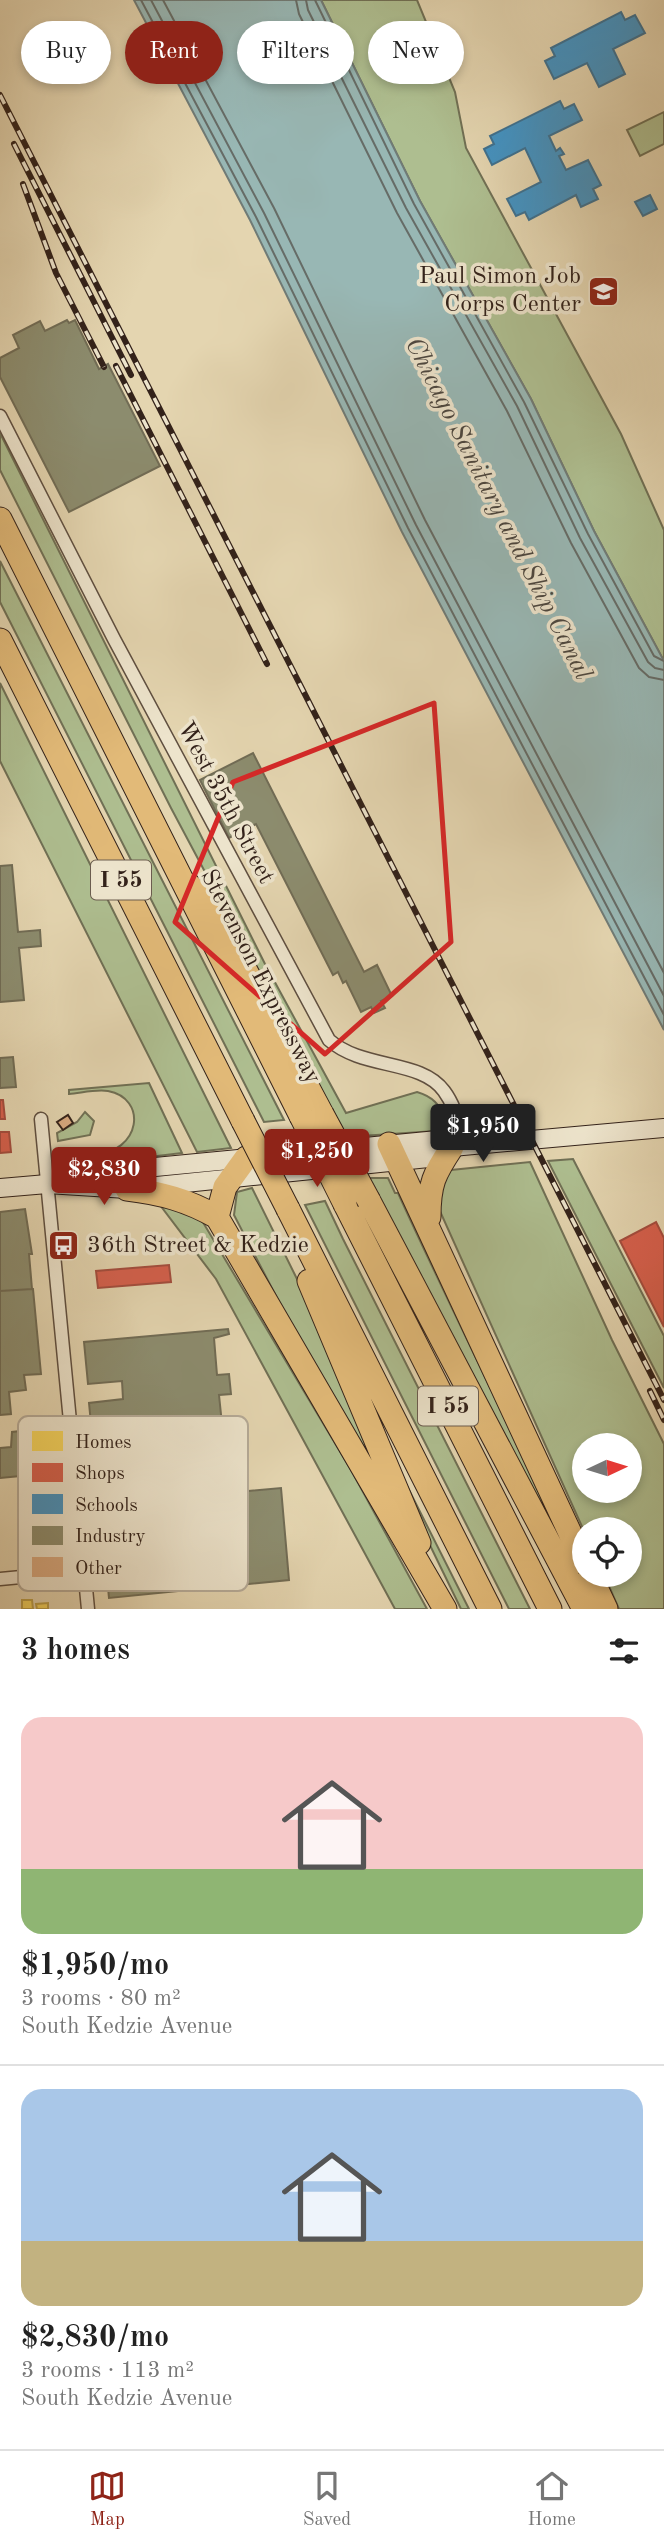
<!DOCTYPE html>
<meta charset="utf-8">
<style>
body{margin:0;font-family:"Old Standard TT",serif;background:#f6f6f6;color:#222;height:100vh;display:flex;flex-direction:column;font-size:26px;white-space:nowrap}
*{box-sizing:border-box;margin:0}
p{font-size:23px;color:#767676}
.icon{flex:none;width:38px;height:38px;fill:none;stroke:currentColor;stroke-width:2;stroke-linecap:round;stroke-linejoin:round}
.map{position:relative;height:1609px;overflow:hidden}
.panel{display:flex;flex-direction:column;background:#fff;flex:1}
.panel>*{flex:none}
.banner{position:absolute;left:21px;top:21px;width:623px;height:63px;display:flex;gap:14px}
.needle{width:46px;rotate:86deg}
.fabs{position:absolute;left:572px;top:1433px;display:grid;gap:14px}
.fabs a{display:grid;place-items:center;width:70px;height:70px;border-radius:50%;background:#fff;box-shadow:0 4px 10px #0003;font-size:35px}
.price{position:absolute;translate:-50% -60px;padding:0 16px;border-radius:7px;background:#8f2418;color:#fff;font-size:23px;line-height:46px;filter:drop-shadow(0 2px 4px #0008)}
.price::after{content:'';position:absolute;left:50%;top:42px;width:21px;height:16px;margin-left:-10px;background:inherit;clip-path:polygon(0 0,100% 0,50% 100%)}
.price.on{background:#222;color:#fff}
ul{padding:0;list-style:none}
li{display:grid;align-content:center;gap:14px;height:371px;padding:0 21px}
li+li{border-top:2px solid #e0e0e0}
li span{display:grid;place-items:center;height:217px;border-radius:21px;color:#555}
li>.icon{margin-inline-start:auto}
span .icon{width:126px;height:126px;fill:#fffc;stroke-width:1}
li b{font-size:30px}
h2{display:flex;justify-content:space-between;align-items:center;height:84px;padding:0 21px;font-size:30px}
.chip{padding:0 24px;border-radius:32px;background:#fff;box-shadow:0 4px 10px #0003;font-size:24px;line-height:63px}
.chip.on{background:#8f2418;color:#fff}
.menu{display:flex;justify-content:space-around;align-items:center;height:98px;border-top:2px solid #e0e0e0;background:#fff;font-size:19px;color:#767676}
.menu a{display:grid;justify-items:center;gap:4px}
.menu .on{color:#8f2418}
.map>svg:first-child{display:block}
</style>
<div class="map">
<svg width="664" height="1609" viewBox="0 0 664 1609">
<rect width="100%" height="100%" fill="#e4d5b0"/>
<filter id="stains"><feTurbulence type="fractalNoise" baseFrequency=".00286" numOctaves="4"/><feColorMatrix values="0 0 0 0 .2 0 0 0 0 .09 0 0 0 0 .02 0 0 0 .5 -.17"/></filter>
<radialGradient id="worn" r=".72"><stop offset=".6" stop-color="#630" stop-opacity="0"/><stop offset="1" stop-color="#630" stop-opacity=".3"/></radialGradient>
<path fill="#aebe90" stroke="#707055" stroke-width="2" fill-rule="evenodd" d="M321 0H417L455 92 466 148 621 434 664 530V661L594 531 531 399 420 201Z
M664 112V144L640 156 627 130Z
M0 433 265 964 346 1113 417 1092C431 1096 441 1104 444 1119L436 1131 346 1137 171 808 0 470Z
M0 561 284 1120 264 1122 0 602Z
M0 683 231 1148 197 1152 0 761Z
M149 1083 182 1153 91 1164V1156C143 1152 147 1098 108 1091 96 1089 81 1093 69 1094V1090Z
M85 1112 94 1121 90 1135 58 1141 57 1133 77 1122Z
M573 1159 664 1336V1388L548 1161Z
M530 1162 612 1340 664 1444V1609H619L604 1575H630V1530L584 1531 439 1209 441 1177 451 1170ZM584 1446H630V1491H584Z
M368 1178H388L395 1193H398C454 1316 515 1435 570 1559Z
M252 1188 297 1279 367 1447 365 1449 290 1323 234 1215 237 1192Z
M157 1201 201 1219 351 1470 427 1609H395L216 1279Z
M325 1201 343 1239 530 1609H509L305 1205Z
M402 1476 469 1609H461L425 1535Z"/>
<path fill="#98b7b4" stroke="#707b76" stroke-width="2" d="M134 0H321L420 201 531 399 594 531 664 661V1030L402 532 250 220Z"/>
<path fill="#f6d55c" stroke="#bc9f48" stroke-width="2" d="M22 1600H32L33 1609H22Z
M48 1603V1609H37L36 1604Z"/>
<path fill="#d6604d" stroke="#a54d3e" stroke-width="2" d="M0 1100H3L5 1119H0Z
M0 1132H9L11 1152 0 1153Z
M656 1222 664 1238V1327L620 1241Z
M169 1265 171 1282 98 1288 96 1271Z"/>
<path fill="#4393c3" stroke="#3e7190" stroke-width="2" d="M621 12 625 20 635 15 645 33 613 49 625 74 599 87 587 63 554 79 545 61 555 56 551 48Z
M560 101 564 109 574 104 582 120 549 136 556 151 560 148 564 154 559 156 566 170 588 160 601 185 593 189 598 199 581 207 576 195 529 220 525 212 516 216 507 199 541 182 525 148 492 165 484 149 494 144 490 136Z
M650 195 657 209 643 216 635 202Z"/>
<path fill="#8c8c6e" stroke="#716c55" stroke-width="2" d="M67 320 69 323 75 320 99 369 108 364 160 466 69 512 0 377V358L19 348 13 335 40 321 45 331Z
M253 753 364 972 377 965 392 996 381 1001 385 1008 374 1013 371 1007 361 1012 346 981 343 983 338 972 333 975 256 824 229 838 200 780Z
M12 865 18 932 40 930 41 946 19 948 24 1000 0 1002V866Z
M13 1057 16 1087 0 1088V1058Z
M25 1209 32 1254H29L32 1289 0 1291V1212Z
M33 1289 41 1374 24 1375 26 1390 9 1392 11 1414 0 1415V1291Z
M228 1329 229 1334 214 1338 217 1375 229 1374 231 1394 219 1395 226 1463 96 1476 89 1403 123 1399 122 1381 88 1384 84 1342Z
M47 1428 51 1473 0 1478V1448L11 1447 12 1432Z
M281 1488 289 1580 109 1598 100 1505Z"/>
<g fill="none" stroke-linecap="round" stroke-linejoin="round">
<path stroke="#666c67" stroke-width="2" d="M141 0 256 217 408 528 664 1015
M151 0 264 213 416 525 664 996
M163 0 274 208 425 520 664 973
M296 0 299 14 397 213 507 411 571 543 639 668 649 677 664 680
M306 0 308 10 406 208 517 406 580 538 648 662 655 668 664 670
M315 0 414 204 524 402 588 534 654 656 664 661"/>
</g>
<path fill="#daab81" stroke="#33221a" stroke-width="2" d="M68 1115 73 1123 63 1130 57 1122Z"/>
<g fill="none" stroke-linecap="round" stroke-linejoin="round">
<defs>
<path id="minor" d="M0 416 114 639 329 1040C363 1070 421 1059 444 1091 456 1107 460 1128 467 1146
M41 1119 88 1609
M0 1579 84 1571"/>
<path id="secondary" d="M60 1180 82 1174 438 1140 452 1147
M0 1188 47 1184 127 1189 438 1157 452 1147 664 1128"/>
<path id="motorway" d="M0 519 301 1116
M0 640 243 1121
M189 885 211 905 322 1114
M389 1144 584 1563
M127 1189C161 1193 187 1200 217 1217L445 1609
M369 1201 584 1609
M345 1204 550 1609
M288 1209 490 1609
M217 1217 225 1187 246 1158
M429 1217C429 1184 434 1174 452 1147
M309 1281 419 1543
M590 1575 606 1609"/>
</defs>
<use href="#minor" stroke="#5f4f40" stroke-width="15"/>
<use href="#secondary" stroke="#33221a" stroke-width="20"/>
<use href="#motorway" stroke="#33221a" stroke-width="25"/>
<use href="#minor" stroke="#ede4cc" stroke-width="12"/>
<use href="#secondary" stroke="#ede4cc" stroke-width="18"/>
<use href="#motorway" stroke="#e2ba78" stroke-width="23"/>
<defs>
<path id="rail" d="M0 95 664 1400
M14 144 131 375
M23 184 56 273 104 367
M116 366 267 664
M650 1391 664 1420"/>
</defs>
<use href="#rail" stroke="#33221a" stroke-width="6"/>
<use href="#rail" stroke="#ede4cc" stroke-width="3.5" stroke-dasharray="10" stroke-linecap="butt"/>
<defs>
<path id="motorway-bridge" d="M322 1114 369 1201
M301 1116 345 1204
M243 1121 288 1209"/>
</defs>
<use href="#motorway-bridge" stroke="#33221a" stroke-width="25" stroke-linecap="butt"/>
<use href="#motorway-bridge" stroke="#e2ba78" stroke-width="23"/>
</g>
<path fill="none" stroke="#d62828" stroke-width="5" stroke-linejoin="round" d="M434 703 451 942 325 1054 175 922 233 782Z"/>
<defs>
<symbol id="school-square" viewBox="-11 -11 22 22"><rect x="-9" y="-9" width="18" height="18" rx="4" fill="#8f2418" stroke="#ede4cc"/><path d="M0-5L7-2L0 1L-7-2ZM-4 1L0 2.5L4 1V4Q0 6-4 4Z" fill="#fff"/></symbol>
<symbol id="bus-square" viewBox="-11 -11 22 22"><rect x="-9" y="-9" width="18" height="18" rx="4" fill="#8f2418" stroke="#ede4cc"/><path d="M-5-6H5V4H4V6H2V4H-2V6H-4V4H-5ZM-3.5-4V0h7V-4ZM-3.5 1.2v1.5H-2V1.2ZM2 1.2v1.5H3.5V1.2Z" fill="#fff"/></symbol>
</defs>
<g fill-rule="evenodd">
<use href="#school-square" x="586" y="274" width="35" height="35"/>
<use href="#bus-square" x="46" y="1228" width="35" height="35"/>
</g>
<g text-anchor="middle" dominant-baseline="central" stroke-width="7" stroke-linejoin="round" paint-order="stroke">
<g fill="#ede4cc" stroke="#6b5c4f" stroke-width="2">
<rect x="91" y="860.5" width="60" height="39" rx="5"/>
<rect x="418" y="1386.5" width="60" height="39" rx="5"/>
</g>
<g font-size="23" font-weight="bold" fill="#33221a">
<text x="121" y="880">I 55</text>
<text x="448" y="1406">I 55</text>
</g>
<g font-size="24" fill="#33221a" stroke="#ede4cc" text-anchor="end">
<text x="581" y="277">Paul Simon Job<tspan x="581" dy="28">Corps Center</tspan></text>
<text x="87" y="1246" text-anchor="start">36th Street &amp; Kedzie</text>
</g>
<g font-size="24" fill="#33221a" stroke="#ede4cc">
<text transform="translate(225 803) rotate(62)">West 35th Street</text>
<text transform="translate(260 977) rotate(63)">Stevenson Expressway</text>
</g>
<g font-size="26" font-style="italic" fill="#4c4740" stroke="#ede4cc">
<text transform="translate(498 509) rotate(63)">Chicago Sanitary and Ship Canal</text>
</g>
</g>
<rect x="18" y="1416" width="230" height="175" rx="10" fill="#ede4cc" stroke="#b5aa97" stroke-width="2"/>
<rect x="32" y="1431" width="31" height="20" fill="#f6d55c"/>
<rect x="32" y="1463" width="31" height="19" fill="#d6604d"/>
<rect x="32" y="1494" width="31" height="20" fill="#4393c3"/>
<rect x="32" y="1526" width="31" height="19" fill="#8c8c6e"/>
<rect x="32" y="1557" width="31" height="20" fill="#daab81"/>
<g font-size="19" fill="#33221a">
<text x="75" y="1448">Homes</text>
<text x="75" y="1479">Shops</text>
<text x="75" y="1511">Schools</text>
<text x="75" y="1542">Industry</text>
<text x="75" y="1574">Other</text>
</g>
<rect width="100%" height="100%" filter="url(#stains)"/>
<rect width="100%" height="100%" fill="url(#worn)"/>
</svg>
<div class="fabs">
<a><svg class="needle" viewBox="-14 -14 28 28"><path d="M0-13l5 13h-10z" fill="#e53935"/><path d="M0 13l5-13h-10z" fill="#767676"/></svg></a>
<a><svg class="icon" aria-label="locate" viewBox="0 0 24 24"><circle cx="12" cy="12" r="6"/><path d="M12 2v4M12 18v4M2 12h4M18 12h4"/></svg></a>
</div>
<b class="price on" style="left:483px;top:1164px">$1,950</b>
<b class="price" style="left:317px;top:1189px">$1,250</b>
<b class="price" style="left:104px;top:1207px">$2,830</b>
<div class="banner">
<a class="chip">Buy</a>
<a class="chip on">Rent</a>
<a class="chip">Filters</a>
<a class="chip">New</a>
</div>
</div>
<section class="panel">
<h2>3 homes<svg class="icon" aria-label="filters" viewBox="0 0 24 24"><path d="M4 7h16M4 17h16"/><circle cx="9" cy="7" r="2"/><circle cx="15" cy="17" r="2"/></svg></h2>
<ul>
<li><span style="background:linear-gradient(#f6c9c9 70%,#8fb573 0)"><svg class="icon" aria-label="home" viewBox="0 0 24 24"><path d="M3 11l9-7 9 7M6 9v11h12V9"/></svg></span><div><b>$1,950/mo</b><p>3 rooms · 80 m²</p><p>South Kedzie Avenue</p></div></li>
<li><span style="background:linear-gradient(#a9c7e8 70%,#c2b280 0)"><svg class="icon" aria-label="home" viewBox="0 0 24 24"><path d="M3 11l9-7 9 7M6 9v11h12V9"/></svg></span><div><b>$2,830/mo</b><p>3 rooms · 113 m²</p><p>South Kedzie Avenue</p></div></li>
</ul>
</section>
<nav class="menu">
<a class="on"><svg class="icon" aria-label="map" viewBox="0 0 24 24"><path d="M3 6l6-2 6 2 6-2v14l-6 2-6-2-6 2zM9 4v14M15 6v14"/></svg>Map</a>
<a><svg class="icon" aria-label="saved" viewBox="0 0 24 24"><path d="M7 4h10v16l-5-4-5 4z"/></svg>Saved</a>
<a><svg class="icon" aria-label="home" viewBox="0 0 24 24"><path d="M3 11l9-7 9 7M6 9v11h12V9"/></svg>Home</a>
</nav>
